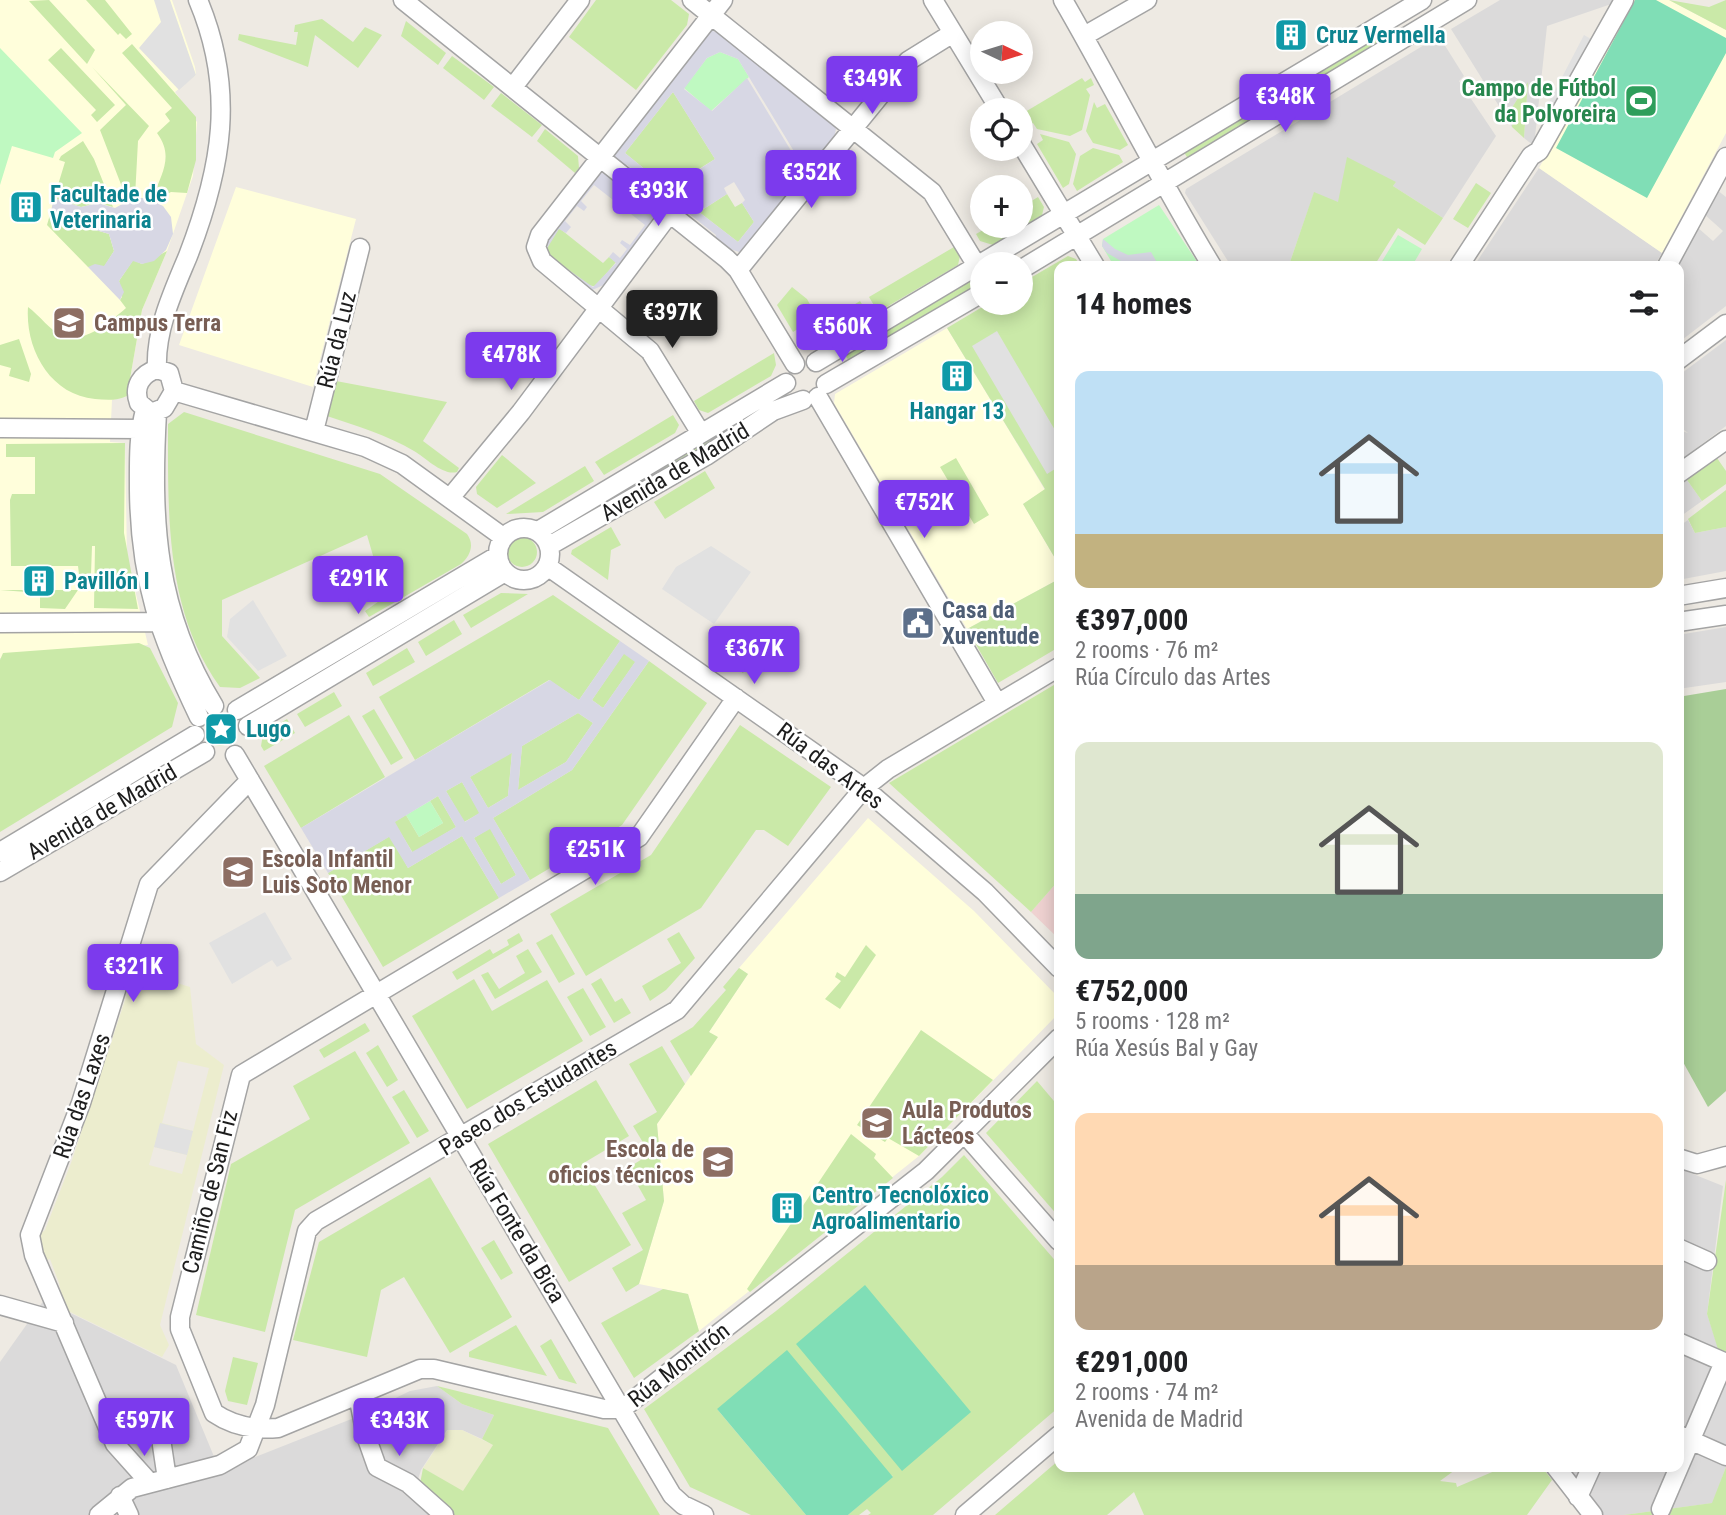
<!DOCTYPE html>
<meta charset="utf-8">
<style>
body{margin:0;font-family:"Roboto Condensed",sans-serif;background:#f2f2f2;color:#202124;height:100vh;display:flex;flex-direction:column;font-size:26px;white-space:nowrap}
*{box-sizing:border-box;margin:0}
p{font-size:23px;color:#757577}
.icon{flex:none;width:38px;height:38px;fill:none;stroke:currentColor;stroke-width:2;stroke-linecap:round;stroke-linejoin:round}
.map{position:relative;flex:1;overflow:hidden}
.sheet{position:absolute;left:1054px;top:261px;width:630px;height:1211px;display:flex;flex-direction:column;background:#fff;border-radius:14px;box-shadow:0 4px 18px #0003}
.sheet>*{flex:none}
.needle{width:46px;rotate:94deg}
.controls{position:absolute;left:970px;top:21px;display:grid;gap:14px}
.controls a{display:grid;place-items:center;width:63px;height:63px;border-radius:50%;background:#fff;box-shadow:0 4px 18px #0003;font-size:35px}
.price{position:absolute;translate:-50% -60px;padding:0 16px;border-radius:7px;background:#7c3aed;color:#fff;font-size:23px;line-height:46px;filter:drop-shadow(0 2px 4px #0008)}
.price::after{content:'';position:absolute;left:50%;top:42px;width:21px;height:16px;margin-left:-10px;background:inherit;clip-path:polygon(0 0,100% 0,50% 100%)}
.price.on{background:#222;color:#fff}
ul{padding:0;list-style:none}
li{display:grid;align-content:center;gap:14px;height:371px;padding:0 21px}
li span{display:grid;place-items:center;height:217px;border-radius:14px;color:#555}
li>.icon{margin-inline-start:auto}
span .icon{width:126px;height:126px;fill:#fffc;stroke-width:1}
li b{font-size:30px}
h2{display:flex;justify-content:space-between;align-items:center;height:84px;padding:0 21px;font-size:30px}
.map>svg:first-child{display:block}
</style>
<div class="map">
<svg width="1726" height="1515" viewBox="0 0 1726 1515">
<rect width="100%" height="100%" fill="#eeeae3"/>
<path fill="#dbdada" d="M1500 0H1623L1547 26 1534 146 1524 138 1528 83 1513 106 1512 127 1451 29Z
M1439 36 1464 76 1459 81 1496 136 1443 218 1393 186 1396 182 1338 203 1314 193 1290 262 1294 266H1231L1185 193 1186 189Z
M1539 168 1662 253 1654 266H1474Z
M1717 190 1726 197V306L1678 343V266L1697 227 1713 241 1723 231 1704 214Z
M1726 340V426L1678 462V430L1688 433 1678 425V376Z
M1687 480 1702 501 1681 516 1678 511V487Z
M1688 520 1695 533 1726 527V571L1678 580V527Z
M1726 627V682L1678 689V635Z
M1678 1168 1723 1186 1707 1314 1726 1371V1467L1713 1503 1624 1515H1601L1565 1467 1678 1466Z
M44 1300 176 1365 220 1471 354 1418 410 1391 437 1386 462 1404 494 1415 482 1439 462 1430H447L421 1470 416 1486 452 1515H0V1362Z"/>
<path fill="#efd2d1" d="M1059 880V939L1031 912Z"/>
<path fill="#fffedb" d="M0 0H172L195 67 196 75 175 92 197 122 193 176 167 251 142 310 127 396 112 400 110 442 125 443 127 556 148 645 0 658Z
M1632 0H1669L1726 30V133L1662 253 1539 168Z
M236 187 356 219 313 387 179 345Z
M947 328 1045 490 1023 504 1059 565V579L967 629 834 403 835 394Z
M868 818 974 911 1059 998V1013L919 1156 699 1331 688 1294 639 1284 664 1201 657 1124 717 1038 709 1032 748 974 739 968Z"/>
<path fill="#ecedce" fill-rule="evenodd" d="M135 970 190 987 196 1044 224 1065 160 1325 169 1345 162 1357 64 1309 59 1283 50 1259 44 1261 38 1235 45 1230 71 1163ZM178 1061 209 1068 193 1131 162 1123ZM154 1147 187 1155 182 1174 149 1165Z
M448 1430H462L493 1445 463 1492 423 1468Z"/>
<path fill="#cae9a8" d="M49 0 95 50 87 64 29 1Z
M86 0H105L132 34 126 39 120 33 118 35Z
M596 0H671L689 14 687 25 636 90 569 37Z
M1669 0 1709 7 1726 0V30Z
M322 19 353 42 365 27 382 35 358 68 315 35 308 67 238 40 239 34 296 45 298 32H294L295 25Z
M406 21 446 53 438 65 401 36Z
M1394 27 1397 32 1304 88 1301 82Z
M132 44 196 117V160L187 193 171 192 157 199 153 197C162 173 174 156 157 133L170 121 165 114 172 108 122 53Z
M61 48 115 105 97 122 91 115 96 110 48 60Z
M452 56 494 87 484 100 443 68Z
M92 67 149 126 138 141 135 197 127 200 100 130 126 105Z
M1082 78 1085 82 1091 78 1094 85 1086 89 1090 95 1082 130 1070 136 1037 129 1033 123 1026 126 1020 115Z
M1528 82 1524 138 1512 127 1513 106Z
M1294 87 1297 92 1198 151 1190 162 1182 149 1195 145Z
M673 92 715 159 686 177 689 184 674 193 625 153Z
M501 93 542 125 532 137 491 106Z
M1094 102 1097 108 1105 104 1128 145 1120 150 1093 143 1086 131Z
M545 129 578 156 579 168 575 173 537 141Z
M1040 134 1069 142 1076 154 1069 184 1063 188 1037 144 1043 140Z
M83 141 94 159 113 207 98 203 81 207 54 198 65 162 59 160 61 156Z
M1093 148 1119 155 1123 162 1077 191 1073 184 1080 156Z
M1347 157 1396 182 1393 186 1443 218 1425 245 1398 228 1374 266H1294L1290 262 1314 192 1338 202Z
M1476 183 1491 193 1468 228 1453 219Z
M727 194 735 207 742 203 754 222 738 242 699 212Z
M1038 197 1044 207 1042 215 993 245 980 241 976 234 990 226H1020V208Z
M51 211 78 218 89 228 109 234 114 251 104 267H88L47 225Z
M559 228 603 263 609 257 616 262 596 286C584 288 547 258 546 246Z
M954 247 960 256 958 265 878 312 869 297Z
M167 251 142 310 127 396C117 401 106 400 95 399 50 395 25 349 28 307 39 315 51 331 62 336 83 345 111 321 126 308L120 300 122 297 119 281 133 260 142 264Z
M1068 256 1076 259 1080 266H1059V565L1023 504 1045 489 947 328 989 303H1020V284Z
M982 274V282L849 361 845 355Z
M792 287 807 299 817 317 793 332 777 305Z
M860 301 869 316 816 348 806 347 798 340Z
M19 339 31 374 29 382 9 376 11 368 0 365V345Z
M774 353 776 365 771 376 708 413 699 410 694 401Z
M336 381 447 402 423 441 459 468 457 472C443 476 426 458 414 451 387 435 357 426 327 416Z
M765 404 768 409 583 519 580 513Z
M184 412 380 474 467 534C475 545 470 556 461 564L369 617 365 611 385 597 367 535 222 600V636L260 678 240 688 220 687C165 611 168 513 168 424Z
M673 415 679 425 675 433 604 475 595 462Z
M125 443 124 533 138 609 94 608 95 546H92L91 574H79L78 566H11L10 500 12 494H35V457H6V444Z
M502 455 536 483 497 508 477 494 476 487Z
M956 458 989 515 974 524 940 467Z
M1717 458 1726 471V484L1702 501 1687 480Z
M585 466 594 481 543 512 506 514Z
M705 471 715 488 665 519 654 502Z
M1726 490V527L1695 533 1688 519Z
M611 527 621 545 611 550 608 580 571 554 572 550Z
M507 552a15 15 0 1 1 30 0a15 15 0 1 1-30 0Z
M1059 579V647L998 683 967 629Z
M0 590H78L65 609 40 608V593Z
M501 593 528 594 471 628 463 615Z
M553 595 620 641 579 700 549 680 415 760 379 697Z
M454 620 462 634 426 656 418 642Z
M720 641 751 662 743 673 712 652Z
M139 643 150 648 178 703 172 727 0 832V660L3 653Z
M407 648 415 662 373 686 366 673Z
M624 653 636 661 603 708 592 700Z
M649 661 707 703 622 825 530 880 493 818 572 770Z
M1059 682V880L1031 912 889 783Z
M334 692 342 706 305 727 297 714Z
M374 709 403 758 391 765 362 716Z
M578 713 593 723 566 762 518 790 522 746Z
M349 715 385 777 301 828 264 766Z
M205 731a15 15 0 1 1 30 0a15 15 0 1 1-30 0Z
M287 719 295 733 264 751 261 746 263 734Z
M740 725 831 787 788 846 764 830H756L701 908 586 976 550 914 651 855Z
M512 752 508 796 488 808 470 777Z
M462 782 480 813 464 822 446 791Z
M438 796 456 827 413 853 394 822 406 815 419 837 443 823 430 801Z
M490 828 516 875 501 884 474 838Z
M390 836 408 868 462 836 499 898 383 967 328 873Z
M679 932 695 958 666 990 650 1001 642 986 681 963 667 939Z
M519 933 523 941 457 980 452 972 490 949 493 954 509 945 507 940Z
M552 934 575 974 559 983 536 943Z
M866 945 876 955 840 1009 825 999 841 981 835 977 837 972 845 977Z
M528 949 542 972 495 999 481 975 488 972 499 989 525 973 516 956Z
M739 968 748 974 709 1032 718 1037 691 1076 670 1041 693 1027 726 990 723 987Z
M601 978 615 1002 622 998 631 1013 614 1023 591 984Z
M474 979 492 1011 547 980 583 1041 467 1109 412 1016Z
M583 988 606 1027 590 1036 567 997Z
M365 1023 370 1031 324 1058 319 1050Z
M921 1030 993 1080 919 1156 888 1138 885 1142 857 1125Z
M378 1045 398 1080 387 1087 366 1053Z
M662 1046 685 1084 657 1124 664 1201 639 1284 626 1292 612 1268 643 1250 622 1213 646 1200 628 1168 650 1154 633 1126 657 1112 629 1064Z
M355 1051 410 1143 295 1210 265 1332 196 1315 231 1164 310 1119 293 1086Z
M596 1080 629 1136 582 1164 631 1245 569 1282 488 1144Z
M1037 1081 1059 1107V1217L986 1133Z
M404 1090 429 1131 417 1138 392 1097Z
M851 1134 876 1154 874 1158 893 1178 750 1292 747 1289Z
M964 1155 1059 1265V1407L933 1515H868L871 1513 867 1509 859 1515H848L893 1476 717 1409 806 1515H751L690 1487 644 1409 776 1311 942 1177Z
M430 1177 512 1317 450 1353 404 1277 381 1290 367 1357 293 1340 319 1242Z
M1726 1180V1375L1707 1314Z
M494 1240 513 1273 501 1280 481 1248Z
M663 1289 688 1294 699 1331 634 1378 601 1323Z
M516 1325 547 1376 469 1357V1352Z
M551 1339 577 1384 559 1379 540 1346Z
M233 1357 258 1363 247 1405 228 1401 225 1391Z
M437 1386 608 1428 660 1515H453L419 1489 423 1468 463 1491 493 1445 482 1439 494 1415 462 1404Z
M1059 1460V1466L1459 1467 1440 1481 1456 1483 1457 1487 1504 1467 1541 1466 1552 1480 1527 1515H1144L1134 1492 1107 1515H995Z
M1726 1467V1515H1624L1712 1503Z"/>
<path fill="#a9ce97" d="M1726 689V1091L1708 1107 1678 1053V697Z"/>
<path fill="#bff9c1" d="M0 48 82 133 55 152 53 158 12 146 0 185Z
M720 52 738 59 749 77 711 111 684 88 707 58Z
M1159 205 1200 266H1114L1102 246 1103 239Z
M1398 235 1422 249 1412 266H1387L1381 263Z
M430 801 443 823 419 837 406 815Z"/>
<path fill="#80deb6" d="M1635 0H1656L1726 38V53L1647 198 1556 148Z
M865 1285 971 1412 902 1471 796 1344Z
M787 1350 893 1477 848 1515H806L717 1409Z"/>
<path fill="#e1e1e1" d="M154 0H170L196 75 179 90 139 48 161 22Z
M1584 35 1598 43 1556 121 1548 104Z
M997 331 1059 437V475L1055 469 1047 474 972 346Z
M711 546 751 572 714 624 662 589 676 567Z
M253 600 287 656 258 671 227 637 230 619Z
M265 912 292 959 277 967 272 960 232 984 209 943Z
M160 1123 193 1131 187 1155 154 1147Z"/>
<path fill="#d7d7e4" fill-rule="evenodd" d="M710 30 724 35V38L830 119 836 129 834 138 825 150H821L749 243 750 246 739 252 727 248 715 239 716 235 627 165 623 167 614 155 619 142 623 143 695 52 693 46ZM720 52 738 59 795 153 793 154 747 78 712 111 684 89 707 58ZM673 92 715 159 686 178 689 184 674 193 625 153ZM734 182 745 200 742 203 754 222 738 242 699 212 727 194 724 188Z
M602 173 613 176 647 206 650 205 655 220 606 284 590 291 548 259 542 242 596 174ZM594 185 645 225 630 245 622 240 620 243 627 249 620 258 613 252 609 257 616 263 593 287 549 256 546 250 559 229 566 233 571 227 565 221 577 206 584 211 587 207 581 201Z
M135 197 149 199 163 206 171 217 173 234 166 250 154 261 142 264 133 261 119 281 124 292 120 300 88 267 95 264 104 266 114 251 109 234 89 228 78 218 51 211 54 198 81 207 98 203 115 208Z
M1103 239 1115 249 1128 255 1151 252 1159 266 1121 261 1107 253 1102 246Z
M620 641 649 661 572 770 493 818 530 880 499 898 462 836 408 868 389 837 328 873 301 828 550 680 579 700ZM624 654 635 662 603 708 592 700ZM578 713 593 723 566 762 518 790 522 746ZM512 753 508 796 488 808 470 777ZM462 782 479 813 465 822 446 791ZM438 796 456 827 412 852 395 822ZM490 829 516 875 501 884 474 838Z"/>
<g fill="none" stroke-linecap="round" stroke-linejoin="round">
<defs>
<path id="minor" d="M403 0 727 259 738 270 795 364
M692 0 932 192 977 266
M933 0 1000 110
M1063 0C1114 88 1159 179 1212 266
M1084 36 1147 0
M513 87 580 0
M1020 142 1095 266
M1459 266 1531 156 1539 151 1624 0
M1667 266 1726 157
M738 270 908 61 953 33
M1020 270 1467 0
M1678 360 1726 324
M816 362 1422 0
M157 369C155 330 173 292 188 256 222 168 236 90 198 0
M157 369 169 373 174 391 164 408 151 413 139 403C133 387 141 374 157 369Z
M826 384 982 293
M174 391 365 447 402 464 503 537
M818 397 997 703
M145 410C138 437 139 462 139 490 140 581 160 636 199 717
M157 412C151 522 155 610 214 706
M0 428 140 429
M314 431 360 248
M700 432 650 351 542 261 536 247 540 235 723 0
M1678 474 1726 440
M450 498 521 412 670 213
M498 554a26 26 0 1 1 52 0a26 26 0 1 1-52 0Z
M538 531 786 383
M549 546 706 456 773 411 803 400
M547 566 864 788 985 892 1059 968
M1678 596 1726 588
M1678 622 1726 615
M0 623 157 622 167 618
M736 698 639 837 241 1075 180 1317V1329L214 1413C233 1426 255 1430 278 1428L420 1369H434L604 1409H622L926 1171 1059 1038
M237 710 497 556
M248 726 505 572
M235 755 672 1495 683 1505 704 1515
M0 852 195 735
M0 872 205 752
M964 1133 1059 1241
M1678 1158 1697 1164 1726 1156
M1678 1248 1707 1261
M0 1305 64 1323
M358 1395 366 1436 377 1467 408 1483 444 1515
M160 1432 167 1479
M1681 1436 1726 1456
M1555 1466 1593 1515
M149 1482 115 1444 34 1255 30 1235 81 1103 149 884 250 780
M120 1496 129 1515
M1578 1497 1592 1466
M1661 1509 1724 1362 1678 1342
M99 1515 132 1488 220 1465 248 1449 265 1405 307 1231 316 1221 677 1010 864 788 888 769 1059 667
M965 1515 1059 1435"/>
</defs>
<use href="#minor" stroke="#a4a4a4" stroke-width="21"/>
<use href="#minor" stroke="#fff" stroke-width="18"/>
</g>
<defs>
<symbol id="building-square" viewBox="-11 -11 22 22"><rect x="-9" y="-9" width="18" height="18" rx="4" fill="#0f9aa8" stroke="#fff"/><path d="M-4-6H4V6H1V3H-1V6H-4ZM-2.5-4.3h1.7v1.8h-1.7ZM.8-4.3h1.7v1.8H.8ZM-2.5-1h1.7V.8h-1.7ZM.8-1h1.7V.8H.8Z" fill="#fff"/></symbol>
<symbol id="stadium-square" viewBox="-11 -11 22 22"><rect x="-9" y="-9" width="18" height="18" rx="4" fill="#2e9e5b" stroke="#fff"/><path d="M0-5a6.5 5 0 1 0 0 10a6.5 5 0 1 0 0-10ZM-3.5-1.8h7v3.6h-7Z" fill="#fff"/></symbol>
<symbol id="university-square" viewBox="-11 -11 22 22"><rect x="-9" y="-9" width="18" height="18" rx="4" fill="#8d6e63" stroke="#fff"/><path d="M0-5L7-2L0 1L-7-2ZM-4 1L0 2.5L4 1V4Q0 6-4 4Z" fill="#fff"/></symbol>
<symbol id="civic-square" viewBox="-11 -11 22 22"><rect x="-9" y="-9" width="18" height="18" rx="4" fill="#5c6f8a" stroke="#fff"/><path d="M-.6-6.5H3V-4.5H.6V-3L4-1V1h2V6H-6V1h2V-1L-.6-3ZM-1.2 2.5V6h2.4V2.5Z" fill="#fff"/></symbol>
<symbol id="sight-square" viewBox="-11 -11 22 22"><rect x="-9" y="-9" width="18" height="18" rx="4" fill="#0f9aa8" stroke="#fff"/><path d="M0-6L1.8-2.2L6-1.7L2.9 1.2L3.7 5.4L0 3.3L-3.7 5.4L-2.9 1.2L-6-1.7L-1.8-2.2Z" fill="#fff"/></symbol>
<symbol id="school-square" viewBox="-11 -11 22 22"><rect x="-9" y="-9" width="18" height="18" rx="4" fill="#8d6e63" stroke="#fff"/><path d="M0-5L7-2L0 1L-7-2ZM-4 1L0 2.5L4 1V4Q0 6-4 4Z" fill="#fff"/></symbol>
</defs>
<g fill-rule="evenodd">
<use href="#building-square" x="1272" y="16" width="38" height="38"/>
<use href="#stadium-square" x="1622" y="82" width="38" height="38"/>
<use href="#building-square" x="7" y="188" width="38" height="38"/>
<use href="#university-square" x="50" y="304" width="38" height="38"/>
<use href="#building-square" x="938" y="357" width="38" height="38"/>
<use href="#building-square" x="20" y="562" width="38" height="38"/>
<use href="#civic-square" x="899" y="604" width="38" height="38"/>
<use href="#sight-square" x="202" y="710" width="38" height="38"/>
<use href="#school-square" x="219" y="853" width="38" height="38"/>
<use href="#university-square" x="858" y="1104" width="38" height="38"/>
<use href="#university-square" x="699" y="1143" width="38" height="38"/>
<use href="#building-square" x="768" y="1189" width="38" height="38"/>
</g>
<g text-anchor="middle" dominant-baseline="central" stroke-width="5" stroke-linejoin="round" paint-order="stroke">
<g font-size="23" font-weight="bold" fill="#0d838f" stroke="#fff" text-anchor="start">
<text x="1316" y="35">Cruz Vermella</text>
<text x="50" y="194">Facultade de<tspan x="50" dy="26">Veterinaria</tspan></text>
<text x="957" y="411" text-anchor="middle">Hangar 13</text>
<text x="64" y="581">Pavillón I</text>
<text x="246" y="729">Lugo</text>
<text x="812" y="1195">Centro Tecnolóxico<tspan x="812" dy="26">Agroalimentario</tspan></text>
</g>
<g font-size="23" font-weight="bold" fill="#27864d" stroke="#fff" text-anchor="end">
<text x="1616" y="88">Campo de Fútbol<tspan x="1616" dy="26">da Polvoreira</tspan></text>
</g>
<g font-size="23" font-weight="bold" fill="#785e54" stroke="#fff" text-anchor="start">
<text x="94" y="323">Campus Terra</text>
<text x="262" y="859">Escola Infantil<tspan x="262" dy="26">Luis Soto Menor</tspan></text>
<text x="902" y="1110">Aula Produtos<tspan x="902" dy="26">Lácteos</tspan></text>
<text x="694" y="1149" text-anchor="end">Escola de<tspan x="694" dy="26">oficios técnicos</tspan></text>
</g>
<g font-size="23" fill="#1d1d1d" stroke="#fff">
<text transform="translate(337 340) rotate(-76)">Rúa da Luz</text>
<text transform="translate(675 472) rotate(-31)">Avenida de Madrid</text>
<text transform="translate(830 766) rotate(37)">Rúa das Artes</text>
<text transform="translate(102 812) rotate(-30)">Avenida de Madrid</text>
<text transform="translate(82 1096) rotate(-71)">Rúa das Laxes</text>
<text transform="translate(528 1098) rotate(-31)">Paseo dos Estudantes</text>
<text transform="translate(210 1192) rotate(-76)">Camiño de San Fiz</text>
<text transform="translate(517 1231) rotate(59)">Rúa Fonte da Bica</text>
<text transform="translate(679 1365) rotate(-38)">Rúa Montirón</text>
</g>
<g font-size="23" font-weight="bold" fill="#4e5e75" stroke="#fff" text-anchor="start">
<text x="942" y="610">Casa da<tspan x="942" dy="26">Xuventude</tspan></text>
</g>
</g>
</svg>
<div class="controls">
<a><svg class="needle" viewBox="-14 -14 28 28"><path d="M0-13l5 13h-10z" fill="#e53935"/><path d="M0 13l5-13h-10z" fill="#757577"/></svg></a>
<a><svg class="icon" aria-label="locate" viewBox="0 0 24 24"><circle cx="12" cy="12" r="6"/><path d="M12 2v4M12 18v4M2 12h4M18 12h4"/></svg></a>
<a>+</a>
<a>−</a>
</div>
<b class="price" style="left:872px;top:116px">€349K</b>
<b class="price" style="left:1285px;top:134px">€348K</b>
<b class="price" style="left:811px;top:210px">€352K</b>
<b class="price" style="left:658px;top:228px">€393K</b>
<b class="price on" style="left:672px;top:350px">€397K</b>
<b class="price" style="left:842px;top:364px">€560K</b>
<b class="price" style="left:511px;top:392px">€478K</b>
<b class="price" style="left:924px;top:540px">€752K</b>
<b class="price" style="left:358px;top:616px">€291K</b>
<b class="price" style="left:754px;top:686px">€367K</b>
<b class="price" style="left:595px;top:887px">€251K</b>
<b class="price" style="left:133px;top:1004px">€321K</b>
<b class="price" style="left:144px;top:1458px">€597K</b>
<b class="price" style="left:399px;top:1458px">€343K</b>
<section class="sheet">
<h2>14 homes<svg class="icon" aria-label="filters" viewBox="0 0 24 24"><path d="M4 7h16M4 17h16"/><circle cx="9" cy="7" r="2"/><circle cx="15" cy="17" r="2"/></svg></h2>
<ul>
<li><span style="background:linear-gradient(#bfe0f5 75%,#c2b280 0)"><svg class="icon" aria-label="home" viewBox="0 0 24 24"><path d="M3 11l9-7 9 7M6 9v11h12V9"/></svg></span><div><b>€397,000</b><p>2 rooms · 76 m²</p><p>Rúa Círculo das Artes</p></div></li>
<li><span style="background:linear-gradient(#dfe7d0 70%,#7fa58c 0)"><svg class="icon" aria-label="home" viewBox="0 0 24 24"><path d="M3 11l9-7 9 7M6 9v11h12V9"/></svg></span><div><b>€752,000</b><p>5 rooms · 128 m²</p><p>Rúa Xesús Bal y Gay</p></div></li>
<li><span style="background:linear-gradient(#ffd9b3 70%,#b9a48a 0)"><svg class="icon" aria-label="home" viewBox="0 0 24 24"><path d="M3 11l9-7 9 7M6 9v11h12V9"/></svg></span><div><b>€291,000</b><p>2 rooms · 74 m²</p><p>Avenida de Madrid</p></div></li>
</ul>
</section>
</div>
